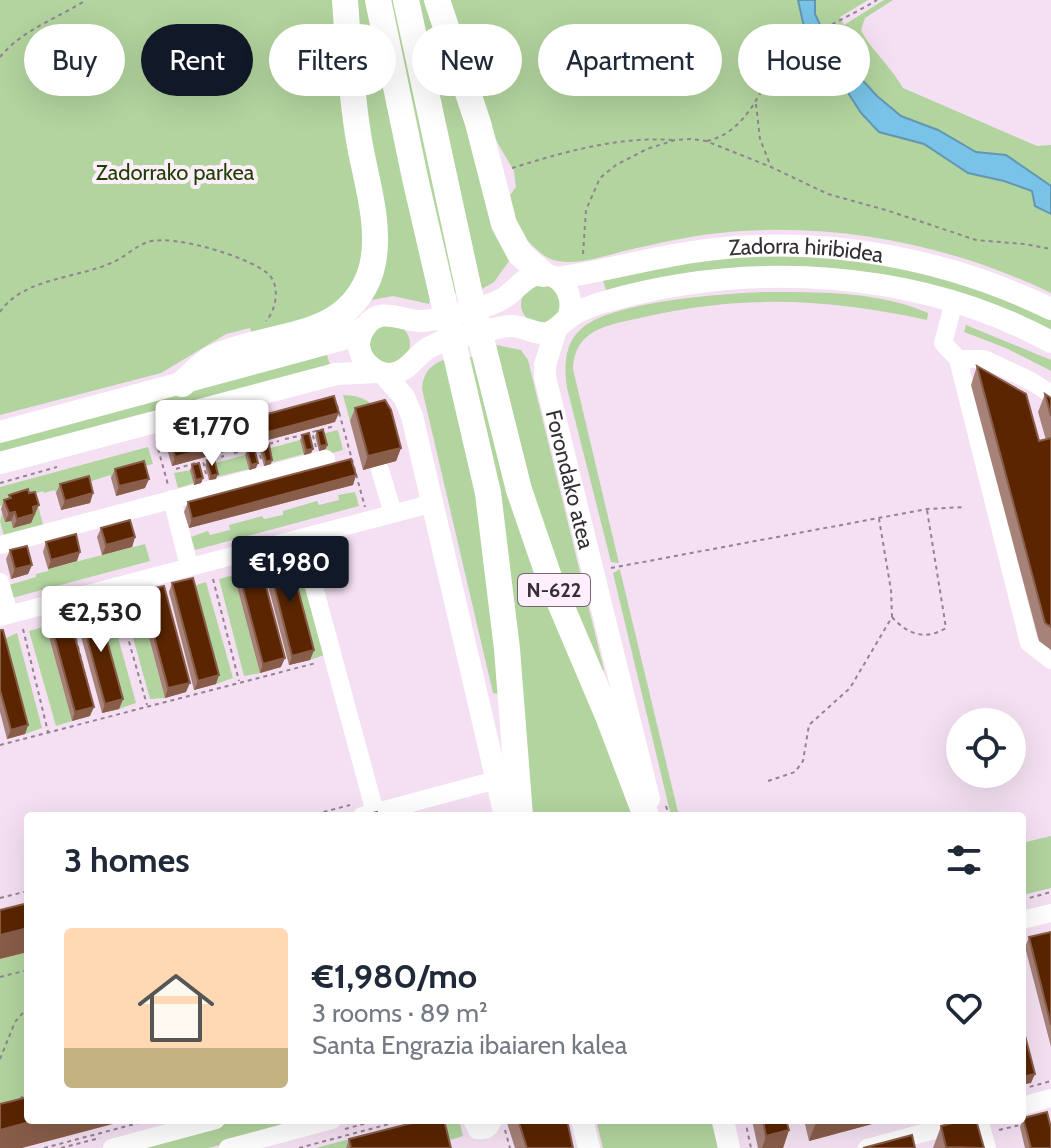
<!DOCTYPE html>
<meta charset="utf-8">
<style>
body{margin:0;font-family:Cabin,sans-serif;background:#f6f6f7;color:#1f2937;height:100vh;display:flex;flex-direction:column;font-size:30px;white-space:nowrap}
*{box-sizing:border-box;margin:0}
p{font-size:26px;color:#747a83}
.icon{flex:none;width:44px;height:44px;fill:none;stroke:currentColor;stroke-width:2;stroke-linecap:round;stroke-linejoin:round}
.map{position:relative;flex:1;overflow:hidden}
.drawer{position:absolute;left:24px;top:812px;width:1002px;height:312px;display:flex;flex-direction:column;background:#fff;border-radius:8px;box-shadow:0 8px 32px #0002}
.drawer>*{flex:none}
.banner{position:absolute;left:24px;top:24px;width:1004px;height:72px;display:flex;gap:16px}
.controls{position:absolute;left:946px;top:708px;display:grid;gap:16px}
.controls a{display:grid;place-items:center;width:80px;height:80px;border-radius:50%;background:#fff;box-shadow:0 8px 32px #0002;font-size:40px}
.price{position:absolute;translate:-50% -68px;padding:0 18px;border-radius:8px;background:#fff;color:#222;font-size:26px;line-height:52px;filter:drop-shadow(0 2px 4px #0008)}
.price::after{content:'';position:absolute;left:50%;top:48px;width:24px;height:18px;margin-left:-12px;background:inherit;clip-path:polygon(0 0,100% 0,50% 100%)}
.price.selected{background:#111827;color:#fff}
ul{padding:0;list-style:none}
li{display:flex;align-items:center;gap:24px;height:200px;padding:0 40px}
li span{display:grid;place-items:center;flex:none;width:224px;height:160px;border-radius:8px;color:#555}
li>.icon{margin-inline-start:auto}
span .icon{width:96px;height:96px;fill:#fffc;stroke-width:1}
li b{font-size:34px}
h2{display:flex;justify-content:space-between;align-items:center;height:96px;padding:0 40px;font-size:34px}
.tag{padding:0 28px;border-radius:36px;background:#fff;box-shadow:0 8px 32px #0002;font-size:28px;line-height:72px}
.tag.selected{background:#111827;color:#fff}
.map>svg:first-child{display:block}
</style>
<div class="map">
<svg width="1051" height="1148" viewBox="0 0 1051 1148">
<rect width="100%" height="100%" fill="#f4e0f2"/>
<path fill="#b2d49e" d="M0 0H334L367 261 340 307 254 339 250 328 226 334 161 373 0 415Z
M350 0H366L430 299 429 304 393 296 366 301 376 282Z
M389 0H396L460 291 452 294Z
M418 0H432L512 257 494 282 482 289Z
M446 0H868L840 17 844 25 884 0H893L865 18 861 30C868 46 892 68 903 88L1037 146 1051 145V293C950 244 831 221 720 233 688 236 655 244 624 251 604 256 579 265 558 261 545 259 537 250 528 241L523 245 513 226 510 195 516 187 514 171 497 142Z
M794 251 904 265 1051 315V336L844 274 608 295 602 278 652 265Z
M521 304a20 20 0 1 1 40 0a20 20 0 1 1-40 0Z
M763 292C817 292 878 291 928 313L927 320C827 299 745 294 644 317 611 325 575 327 573 369L619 563 611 562 567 388C564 367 564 344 581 329 612 301 721 294 763 292Z
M370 344a20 20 0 1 1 40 0a20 20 0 1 1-40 0Z
M966 325 1051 360V371L1006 348 964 332Z
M496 345 521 350 528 360 604 670 602 671 580 623 537 510Z
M326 351 331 369 0 457V438Z
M476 356 604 734 635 816H530L466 358Z
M443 360 446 363 477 502 491 597 498 694 493 693 422 389C423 374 429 366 443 360Z
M343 395C382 395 390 429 398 461L380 414 350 421Z
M338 430 343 450 328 454 322 434Z
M300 440 304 454 270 463 267 449Z
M148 447 153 464 140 467 141 470 111 478 110 475 56 493 55 490 44 493 43 491 0 506V487Z
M245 455 249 469 216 477 212 464Z
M191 470 194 483 178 488 174 473Z
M355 492 359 506 195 550 191 537 208 531 210 535 230 530 229 525 262 516 264 519 283 515V511L317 501 319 505 339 500 338 495Z
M33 505 39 509 43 525 4 536 0 521 2 513 5 522 11 521 14 528Z
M145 544 150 561 12 598 9 585 36 577V574L48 571V569Z
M301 558 327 654 310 660 285 561Z
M620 569V570L679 816H671L613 573Z
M234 575 260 673 244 676 219 579Z
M206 582 233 678 216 684 190 587Z
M139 600 165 698 150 699 124 605Z
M110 608 136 703 119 709 94 614Z
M46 626 72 721 56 726 29 631Z
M17 633 42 728 25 734 0 641Z
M1051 836V888L1022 895V843Z
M28 952V1120L0 1128V959Z
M238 1120H313L208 1148H143L142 1146Z
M421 1120H459L463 1136 447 1141 442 1124 344 1148H316Z
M596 1120H711L718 1148H603Z"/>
<path fill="#78c3e7" stroke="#6496b2" stroke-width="2" d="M798 0H815V14L829 44 877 96 901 116 938 130 976 152 1006 155 1051 186V214L1035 206 1032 191 1004 181 968 173 924 144 879 132 861 113 838 77 806 36Z"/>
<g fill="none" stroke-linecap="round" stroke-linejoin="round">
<path stroke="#91838f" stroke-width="2" stroke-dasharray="4 4" stroke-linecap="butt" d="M0 57C23 29 57 19 86 0
M756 104 760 139 771 167
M707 141C738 134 753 107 767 81 771 74 774 65 780 59 806 34 846 19 877 0
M512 168C564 152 619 136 674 140
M583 254 586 210 600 178 616 165 647 149 675 140 692 139 706 141 771 167 828 194 889 211 976 240 1024 244 1051 249
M0 312C23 278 75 279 111 263 124 258 135 246 148 242 173 234 245 256 266 272 281 283 277 309 266 321
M337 405 365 507
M285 439 308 434
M156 441 168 485
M316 447 312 432 335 426
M234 453 253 448 254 451
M261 459 258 447 279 441
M176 469 198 462 199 466
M206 474 203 461 224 456
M0 483 57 467
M611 568 927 509 965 507
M213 579 239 681
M118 603 147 705
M70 615 90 694
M892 617C907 634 925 641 946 628L927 510
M23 629 48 732
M0 745 316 663
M768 781 795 772 803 761 809 725 850 688 892 617 891 590 879 519
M666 806 669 816
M308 816 350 805
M0 898 28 891
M1022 900 1051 892
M1022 939 1031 937
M0 977 28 970
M0 1059 15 1022 28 1007
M1022 1089 1051 1081
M20 1099 28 1091
M745 1120 751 1148
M345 1129 378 1120
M505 1130 510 1148
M999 1130 1020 1125
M44 1148 150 1120
M61 1148 100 1138
M299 1148 404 1120"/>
<path stroke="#fff" stroke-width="18" d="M954 302 943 343 958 359
M1051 394 1031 381 984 359H958L1029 643 1051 660
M380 470 393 513
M172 499 189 566
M0 545 326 459
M303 546 376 816
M0 582 9 614
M0 617 434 503
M362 816 496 780
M1022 920 1051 913
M1022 1106 1051 1098
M472 1120 477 1130C486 1131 490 1129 493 1120
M979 1120 987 1148
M112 1148 216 1120
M228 1148 332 1120
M867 1148 961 1123"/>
<g stroke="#fff" stroke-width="22">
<path id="s1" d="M557 278C607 271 656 256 707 250 823 235 946 258 1051 309"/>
<path d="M568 318C576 296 562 270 536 275 522 278 514 293 502 299 487 308 467 311 450 316 440 318 431 321 421 321 401 321 380 305 365 327 362 332 359 338 359 344 359 360 375 375 391 374 409 372 415 355 430 347 447 338 469 335 488 330 495 329 504 326 511 326 524 326 535 335 547 333 558 330 562 322 571 316 581 310 593 305 604 302 750 260 916 269 1051 342"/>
<path id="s2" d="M556 330 545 365V377L649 799"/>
<path d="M384 374 404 397 412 416 505 816"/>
<path d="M0 432 344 339 366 326"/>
<path d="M0 463 336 374 378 372"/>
<path d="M582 1120 589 1148"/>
<path d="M723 1120 729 1148"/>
</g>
<path stroke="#fff" stroke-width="26" d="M378 0 415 178 488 493 507 649 520 816
M406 0 468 287 519 490 549 577 608 716 646 816
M437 0 478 123 504 224 520 254 543 274
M182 384C192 375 203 363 215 357 252 340 296 340 332 320 353 308 369 286 373 262 381 221 364 175 358 134 351 90 348 45 345 0"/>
</g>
<path fill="#a78279" d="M977 366 1039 441 1046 440 1038 412 1045 394 1051 398V650L1039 641 971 385Z
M355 408 401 448 396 461 363 470 350 421Z
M335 422 172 466 167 449 171 440Z
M317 431 326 449 319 451 315 436Z
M302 435 313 449 311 453 304 455 300 440Z
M262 446 271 464 264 466 260 451Z
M247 450 256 468 249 470 245 455Z
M207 461 216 479 209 480 205 465Z
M192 465 203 478 201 483 194 485 190 470Z
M115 469 145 488 116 496 111 478Z
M356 475 353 485 189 528 184 512 188 502Z
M60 484 93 493 90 503 61 510 56 493Z
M9 495 36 514 34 515 31 523 13 528 11 521 5 522 1 509 4 500 8 499Z
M101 528 135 537 132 547 102 555 97 537Z
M46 542 77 561 48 569 43 552Z
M10 550 32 565 28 574 11 579 6 559Z
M267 558 314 650 310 660 289 665 263 567Z
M237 566 281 667 260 673 234 575Z
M172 583 216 684 194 690 169 592Z
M142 591 186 692 165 698 139 600Z
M79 609 123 699 119 709 102 713 76 618Z
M49 617 90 716 72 721 46 626Z
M0 630 28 725 25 734 7 739 0 712Z
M1051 932V1047L1025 947 1029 937Z
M1023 1118 1051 1148H1025L1020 1127Z
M506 1120H567L573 1148H515Z
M752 1120H786L789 1130 783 1148H758Z
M804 1120H887L809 1141Z
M941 1126 984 1148H933Z
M349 1139 451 1148H346Z"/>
<path fill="#885d49" d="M339 413 335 422 172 466 175 457Z
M327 445 326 449 319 451 320 446Z
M401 448 396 461 363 470 368 456Z
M313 449 311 453 304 455 306 450Z
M272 460 271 464 264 466 266 462Z
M258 463 256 468 249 470 251 465Z
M218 474 216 479 209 480 211 476Z
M356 475 353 485 189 528 192 519Z
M203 478 201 483 194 485 196 480Z
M149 479 145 488 116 496 119 486Z
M93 493 90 503 61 510 65 501Z
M39 505 31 523 13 528 17 519 33 507Z
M15 512 11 521 5 522 9 513Z
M135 537 132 547 102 555 106 545Z
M80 552 77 561 48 569 51 560Z
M32 565 28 574 11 579 15 569Z
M314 650 310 660 289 665 292 656Z
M285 658 281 667 260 673 263 664Z
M219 675 216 684 194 690 198 681Z
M190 683 186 692 165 698 168 688Z
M123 699 119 709 102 713 105 704Z
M94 707 90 716 72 721 75 712Z
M28 725 25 734 7 739 11 730Z
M28 928V952L0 959V935Z
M1035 1074 1031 1083 1022 1085V1077Z
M37 1120H128L22 1148H0V1130Z
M817 1120H887L809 1141Z
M789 1130 783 1148H762L766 1136Z"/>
<path fill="#5a2500" stroke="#885d49" stroke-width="2" d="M977 366 1026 394 1039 441 1051 438V627L1045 623Z
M1045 394 1051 398V416Z
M334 396 339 413 175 457 171 440Z
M385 400 391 410 401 448 368 456 355 408Z
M323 430 327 445 320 446 317 431Z
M309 433 313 449 306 450 302 435Z
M269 445 272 460 266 462 262 446Z
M254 448 258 463 251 465 247 450Z
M214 459 218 474 211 476 207 461Z
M351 459 356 475 192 519 188 502Z
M144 461 149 479 119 486 115 469Z
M199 463 203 478 196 480 192 465Z
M89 476 93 493 65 501 60 484Z
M28 489 29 493 35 492 39 505 33 507 34 514 17 519 15 512 9 513 4 500 11 498 9 495Z
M130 520 135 537 106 545 101 528Z
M76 534 80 552 51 560 46 542Z
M27 546 32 565 15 569 10 550Z
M288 552 314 650 292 656 267 558Z
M259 560 285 658 263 664 237 566Z
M193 578 219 675 198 681 172 583Z
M164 586 190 683 168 688 142 591Z
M97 604 123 699 105 704 79 609Z
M68 612 94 707 75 712 49 617Z
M0 630H3L28 725 11 730 0 690Z
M377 812 379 816H362Z
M28 903V928L0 935V910Z
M1051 932V1025L1029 937Z
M1022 1024 1035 1074 1022 1077Z
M28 1097V1120H37L0 1130V1104Z
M1047 1112 1051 1128V1148H1031L1023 1118Z
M424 1120H444L451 1148H351L349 1139Z
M518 1120H567L573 1148H527Z
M763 1120H786L789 1130 766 1136Z
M964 1120H976L984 1148 946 1147 941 1126Z
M912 1135 915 1148H863Z"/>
<g text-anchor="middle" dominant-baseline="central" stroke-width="8" stroke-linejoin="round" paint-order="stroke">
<rect fill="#ffeffd" stroke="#726871" stroke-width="2" x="518" y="574" width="72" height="32" rx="6"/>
<g font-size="20" font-weight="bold" fill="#362e35">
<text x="554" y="590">N-622</text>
</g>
<g font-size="22" fill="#1e3f00" stroke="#ffeffd">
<text x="175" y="172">Zadorrako parkea</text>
</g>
<g font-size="22" fill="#362e35" stroke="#ffeffd">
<text stroke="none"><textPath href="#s1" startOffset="252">Zadorra hiribidea</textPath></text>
<text stroke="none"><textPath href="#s2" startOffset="154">Forondako atea</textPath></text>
</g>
</g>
</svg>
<div class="controls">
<a><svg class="icon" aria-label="locate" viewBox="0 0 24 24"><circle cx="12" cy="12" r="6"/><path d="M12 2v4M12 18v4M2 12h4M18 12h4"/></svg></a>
</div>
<b class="price" style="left:212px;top:468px">€1,770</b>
<b class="price selected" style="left:290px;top:604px">€1,980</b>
<b class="price" style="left:101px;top:654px">€2,530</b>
<div class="banner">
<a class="tag">Buy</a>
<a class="tag selected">Rent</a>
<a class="tag">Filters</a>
<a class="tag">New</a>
<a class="tag">Apartment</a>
<a class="tag">House</a>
</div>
<section class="drawer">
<h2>3 homes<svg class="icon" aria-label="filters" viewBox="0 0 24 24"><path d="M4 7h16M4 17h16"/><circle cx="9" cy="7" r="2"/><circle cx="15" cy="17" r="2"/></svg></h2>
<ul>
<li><span style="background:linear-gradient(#ffd9b3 75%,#c2b280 0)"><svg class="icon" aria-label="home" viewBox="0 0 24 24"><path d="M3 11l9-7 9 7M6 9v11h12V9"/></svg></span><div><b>€1,980/mo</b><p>3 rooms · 89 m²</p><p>Santa Engrazia ibaiaren kalea</p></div><svg class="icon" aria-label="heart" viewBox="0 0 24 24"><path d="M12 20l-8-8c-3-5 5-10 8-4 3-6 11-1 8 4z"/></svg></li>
</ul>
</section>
</div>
